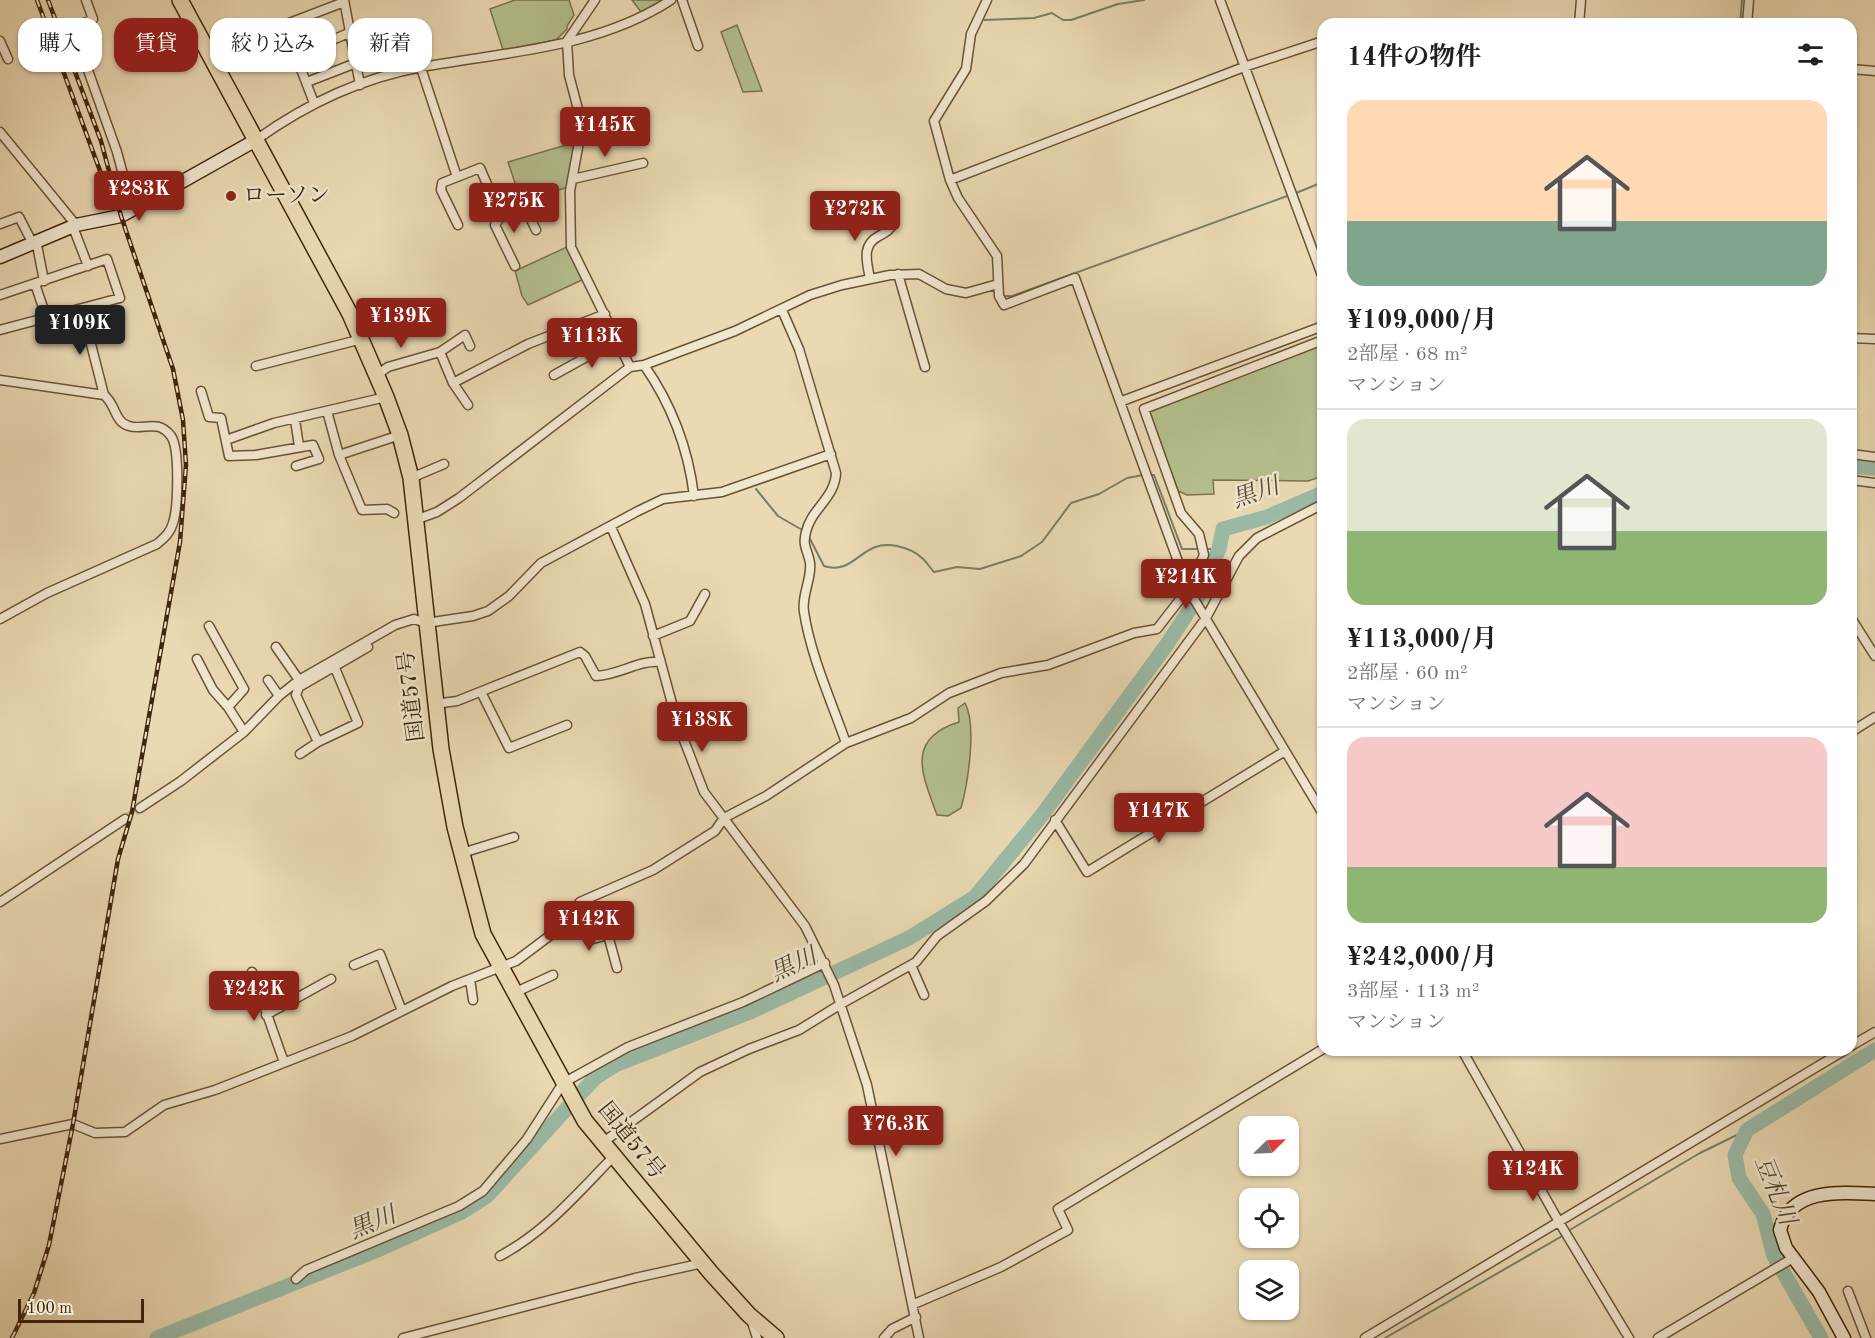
<!DOCTYPE html>
<html lang="ja">
<meta charset="utf-8">
<style>
body{margin:0;font-family:"Old Standard TT","Noto Serif JP",serif;background:#f6f6f6;color:#202124;height:100vh;display:flex;flex-direction:column;font-size:22px;white-space:nowrap}
*{box-sizing:border-box;margin:0}
p{font-size:20px;color:#757577}
.icon{flex:none;width:33px;height:33px;fill:none;stroke:currentColor;stroke-width:2;stroke-linecap:round;stroke-linejoin:round}
.map{position:relative;flex:1;overflow:hidden}
.sheet{position:absolute;left:1317px;top:18px;width:540px;height:1038px;display:flex;flex-direction:column;background:#fff;border-radius:18px;box-shadow:0 2px 4px #0004}
.sheet>*{flex:none}
.banner{position:absolute;left:18px;top:18px;width:570px;height:54px;display:flex;gap:12px}
.needle{width:39px;rotate:66deg}
.tools{position:absolute;left:1239px;top:1116px;display:grid;gap:12px}
.tools a{display:grid;place-items:center;width:60px;height:60px;border-radius:12px;background:#fff;box-shadow:0 2px 4px #0004;font-size:30px}
.scale{position:absolute;left:18px;bottom:15px;width:126px;box-sizing:border-box;padding-left:6px;border:3px solid #42250b;border-top:0;font-size:16px;line-height:21px;white-space:nowrap;color:#42250b;-webkit-text-stroke:4px #f1e6ce;paint-order:stroke}
.price{position:absolute;translate:-50% -51px;padding:0 14px;border-radius:6px;background:#8f2418;color:#fff;font-size:20px;line-height:39px;filter:drop-shadow(0 2px 3px #0008)}
.price::after{content:'';position:absolute;left:50%;top:36px;width:18px;height:14px;margin-left:-9px;background:inherit;clip-path:polygon(0 0,100% 0,50% 100%)}
.price.on{background:#222;color:#fff}
ul{padding:0;list-style:none}
li{display:grid;align-content:center;gap:12px;height:318px;padding:0 30px}
li+li{border-top:2px solid #e0e0e0}
li span{display:grid;place-items:center;height:186px;border-radius:18px;color:#555}
li>.icon{margin-inline-start:auto}
span .icon{width:108px;height:108px;fill:#fffc;stroke-width:1}
li b{font-size:26px}
h2{display:flex;justify-content:space-between;align-items:center;height:72px;padding:0 30px;font-size:26px}
.pill{padding:0 21px;border-radius:18px;background:#fff;box-shadow:0 2px 4px #0004;font-size:21px;line-height:54px}
.pill.on{background:#8f2418;color:#fff}
.map>svg:first-child{display:block}
</style>
<div class="map">
<svg width="1875" height="1338" viewBox="0 0 1875 1338">
<rect width="100%" height="100%" fill="#ead9b3"/>
<filter id="stains"><feTurbulence type="fractalNoise" baseFrequency=".00333" numOctaves="4"/><feColorMatrix values="0 0 0 0 .2 0 0 0 0 .09 0 0 0 0 .02 0 0 0 .5 -.17"/></filter>
<radialGradient id="worn" r=".72"><stop offset=".6" stop-color="#630" stop-opacity="0"/><stop offset="1" stop-color="#630" stop-opacity=".3"/></radialGradient>
<path fill="#b5c08e" stroke="#7c724c" stroke-width="1.5" d="M515 0H569L574 15 567 26V29L556 40 503 50 490 9Z
M632 0H663L641 12Z
M737 25 762 91 743 92 721 32Z
M576 142 569 187 521 201 508 162Z
M569 246 582 280 528 305 522 296 515 271Z
M1323 343V476L1308 481 1213 480 1214 494 1187 495 1178 491 1149 410Z
M965 703C977 725 968 783 961 808L948 816 937 815C922 774 905 739 959 722L958 708Z"/>
<g fill="none" stroke-linecap="round" stroke-linejoin="round">
<path stroke="#777f68" stroke-width="2" d="M984 20 1034 18 1052 13 1063 20H1071L1118 4 1144 0
M1740 24 1742 0
M1296 193 1323 182
M1005 296H1012L1290 195
M1149 475H1154L1182 549H1200
M756 489 778 516 804 531
M808 535 824 566C856 576 861 538 897 546 906 548 915 551 922 558 927 562 930 568 934 572L957 567 980 569 1021 556 1042 542 1071 503 1099 494 1127 478 1143 475
M1206 549H1219
M1568 1231 1700 1153 1747 1130
M1385 1338 1564 1235"/>
<path stroke="#9abba6" stroke-width="15" d="M1851 466 1875 468
M157 1338 380 1249 462 1212 487 1196 580 1094 595 1078 615 1065 750 1012 909 938 975 897 1042 815 1168 643 1201 592 1219 549 1223 529 1267 517 1323 493
M1821 1338 1774 1256 1763 1214 1739 1178 1735 1155 1747 1130 1875 1050"/>
<path stroke="#c8b591" stroke-width="8" stroke-dasharray="8 4" stroke-linecap="butt" d="M125 819 140 808"/>
<defs>
<path id="street" d="M86 0 93 19 73 28 117 152 132 208
M344 0 360 85
M595 0 567 41 569 75 579 113V142L570 191 571 247 630 367
M682 0 698 46
M987 0 971 34 966 69 934 121 950 180 958 198 997 256 999 296 1004 305 1075 278 1188 589 1323 814
M1220 0 1323 278
M1579 24 1581 0
M1747 24 1749 0
M0 41 8 59
M297 55 351 32
M421 68 457 177
M1851 69 1875 71
M307 82 356 63
M314 103 284 25 344 2
M0 132 76 225
M256 140C306 104 361 78 422 67 506 52 598 48 671 0
M573 179 643 163
M950 180 1244 67 1323 41
M0 224 19 217 32 242
M458 225 441 190 442 183 480 168 501 216
M73 227 88 266
M36 240 44 281
M515 266 495 225 501 216 525 207 536 230
M898 274 925 367
M870 279C867 262 861 245 879 236 886 232 889 231 893 224L889 210
M35 284 46 316
M0 295 107 259 120 298 0 330
M82 309 104 395
M782 310 799 349 836 473C835 498 811 509 806 532 802 547 808 550 810 563 812 579 801 596 804 612 811 657 831 700 846 743
M1851 338 1875 339
M644 365C672 405 688 447 694 496
M256 366 362 339
M377 375 388 367 440 352
M554 375 617 340
M0 380 104 395C116 404 114 422 129 426 144 431 157 418 171 436 180 449 178 508 173 523 170 533 165 537 157 544L47 593 0 619
M453 383 528 344 605 314
M201 391 209 417 221 418 229 456 256 455 313 445 319 459 296 466
M1122 401 1323 326
M468 405 453 383 440 352 465 335 470 346
M327 411 339 455 400 435
M295 420 299 446
M226 440 274 423 386 397
M1851 454 1875 457
M339 455 362 510 387 509 394 513
M411 478 444 464
M1851 480 1875 483
M415 520 437 512 459 498 630 367 644 365 735 331 810 295 842 285 890 275 919 274 946 289 966 293 998 284
M611 527 645 604 677 722 704 792 805 926 834 985 867 1085 919 1338
M1851 618 1875 656
M209 626 244 689 228 707 244 732
M653 636 690 621 705 594
M276 647 299 680
M197 659 213 690 228 707
M335 668 358 723 318 742 296 695 299 687 368 647
M268 680 279 696
M481 692 509 748 567 725
M435 704 457 701 580 652 585 656 596 676C620 675 638 660 660 662
M1851 732 1875 717
M300 754 318 742
M140 808 181 781 244 732 279 696 299 680 395 625 414 619 426 623 473 616 488 611 509 596 541 563 638 511 663 499 722 492 831 454
M1055 820 1087 872 1285 751
M462 853 514 837
M0 902 125 819
M589 923 593 939 608 935 617 968
M354 965 380 954 402 1011
M911 965 924 995
M252 972C263 1002 273 1032 284 1062
M470 979 473 1000
M514 993 553 975
M266 1015 331 979
M1851 1046 1875 1032
M1462 1050 1559 1222 1629 1338
M0 1139 73 1124 95 1133 125 1132 164 1105 215 1090 352 1036 452 986 516 961 552 934 580 902 653 870 715 831 724 818 766 796 846 743 911 718 949 693 1001 673 1048 665 1134 633 1157 629 1188 589 1204 555 1199 534 1181 513 1144 409 1323 340
M602 1143 700 1072 749 1049 799 1030 841 1004 916 962 937 936 986 901 1024 864 1206 618 1239 556 1257 538 1323 504
M500 1256C545 1232 577 1194 613 1157
M296 1279 306 1270 459 1206 483 1191 527 1139 563 1083 628 1047 743 1002 825 963
M1848 1291 1866 1338
M914 1304 1001 1267 1068 1230 1058 1209 1323 1049
M751 1319 757 1338
M403 1338 635 1278 703 1263
M884 1338 892 1329 916 1317
M1365 1338 1845 1050
M1658 1338 1793 1258"/>
<path id="secondary" d="M0 257 76 225 121 216 256 140
M1844 1338 1819 1292 1786 1248 1780 1230C1790 1188 1840 1192 1875 1194"/>
<path id="highway" d="M180 0 350 314 386 397 400 435 411 478 441 749 455 827 483 934 585 1121 711 1273 749 1315 776 1338"/>
</defs>
<use href="#street" stroke="#6c5235" stroke-width="11"/>
<use href="#secondary" stroke="#42250b" stroke-width="15"/>
<use href="#highway" stroke="#42250b" stroke-width="18"/>
<use href="#street" stroke="#f1e6ce" stroke-width="8"/>
<use href="#secondary" stroke="#f1e6ce" stroke-width="12"/>
<use href="#highway" stroke="#ead9b3" stroke-width="15"/>
<defs>
<path id="rail" d="M37 0 103 179
M12 1338 34 1293 49 1245 73 1124 118 859 132 812 180 542 186 465 183 420 173 369 121 216 101 141 48 0"/>
</defs>
<use href="#rail" stroke="#42250b" stroke-width="4.5"/>
<use href="#rail" stroke="#f1e6ce" stroke-width="2" stroke-dasharray="7" stroke-linecap="butt"/>
</g>
<circle fill="#8f2418" stroke="#f1e6ce" stroke-width="2" cx="231" cy="196" r="6"/>
<g text-anchor="middle" dominant-baseline="central" stroke-width="5" stroke-linejoin="round" paint-order="stroke">
<g font-size="22" fill="#42250b" stroke="#f1e6ce" text-anchor="start">
<text x="243" y="196">ローソン</text>
</g>
<g font-size="22" fill="#42250b" stroke="#f1e6ce">
<text transform="translate(412 696) rotate(-97)">国道57号</text>
<text transform="translate(631 1141) rotate(51)">国道57号</text>
</g>
<g font-size="24" font-style="italic" fill="#584a32" stroke="#f1e6ce">
<text transform="translate(1256 494) rotate(-19)">黒川</text>
<text transform="translate(794 966) rotate(-25)">黒川</text>
<text transform="translate(1774 1191) rotate(68)">豆札川</text>
<text transform="translate(373 1224) rotate(-22)">黒川</text>
</g>
</g>
<rect width="100%" height="100%" filter="url(#stains)"/>
<rect width="100%" height="100%" fill="url(#worn)"/>
</svg>
<div class="tools">
<a><svg class="needle" viewBox="-14 -14 28 28"><path d="M0-13l5 13h-10z" fill="#e53935"/><path d="M0 13l5-13h-10z" fill="#757577"/></svg></a>
<a><svg class="icon" aria-label="locate" viewBox="0 0 24 24"><circle cx="12" cy="12" r="6"/><path d="M12 2v4M12 18v4M2 12h4M18 12h4"/></svg></a>
<a><svg class="icon" aria-label="layers" viewBox="0 0 24 24"><path d="M12 4l9 5-9 5-9-5zM3 14l9 5 9-5"/></svg></a>
</div>
<div class="scale">100 m</div>
<b class="price" style="left:605px;top:158px">¥145K</b>
<b class="price" style="left:139px;top:222px">¥283K</b>
<b class="price" style="left:514px;top:234px">¥275K</b>
<b class="price" style="left:855px;top:242px">¥272K</b>
<b class="price" style="left:401px;top:349px">¥139K</b>
<b class="price on" style="left:80px;top:356px">¥109K</b>
<b class="price" style="left:592px;top:369px">¥113K</b>
<b class="price" style="left:1186px;top:610px">¥214K</b>
<b class="price" style="left:702px;top:753px">¥138K</b>
<b class="price" style="left:1159px;top:844px">¥147K</b>
<b class="price" style="left:589px;top:952px">¥142K</b>
<b class="price" style="left:254px;top:1022px">¥242K</b>
<b class="price" style="left:896px;top:1157px">¥76.3K</b>
<b class="price" style="left:1533px;top:1202px">¥124K</b>
<div class="banner">
<a class="pill">購入</a>
<a class="pill on">賃貸</a>
<a class="pill">絞り込み</a>
<a class="pill">新着</a>
</div>
<section class="sheet">
<h2>14件の物件<svg class="icon" aria-label="filters" viewBox="0 0 24 24"><path d="M4 7h16M4 17h16"/><circle cx="9" cy="7" r="2"/><circle cx="15" cy="17" r="2"/></svg></h2>
<ul>
<li><span style="background:linear-gradient(#ffd9b3 65%,#7fa58c 0)"><svg class="icon" aria-label="home" viewBox="0 0 24 24"><path d="M3 11l9-7 9 7M6 9v11h12V9"/></svg></span><div><b>¥109,000/月</b><p>2部屋 · 68 m²</p><p>マンション</p></div></li>
<li><span style="background:linear-gradient(#dfe7d0 60%,#8fb573 0)"><svg class="icon" aria-label="home" viewBox="0 0 24 24"><path d="M3 11l9-7 9 7M6 9v11h12V9"/></svg></span><div><b>¥113,000/月</b><p>2部屋 · 60 m²</p><p>マンション</p></div></li>
<li><span style="background:linear-gradient(#f6c9c9 70%,#8fb573 0)"><svg class="icon" aria-label="home" viewBox="0 0 24 24"><path d="M3 11l9-7 9 7M6 9v11h12V9"/></svg></span><div><b>¥242,000/月</b><p>3部屋 · 113 m²</p><p>マンション</p></div></li>
</ul>
</section>
</div>
